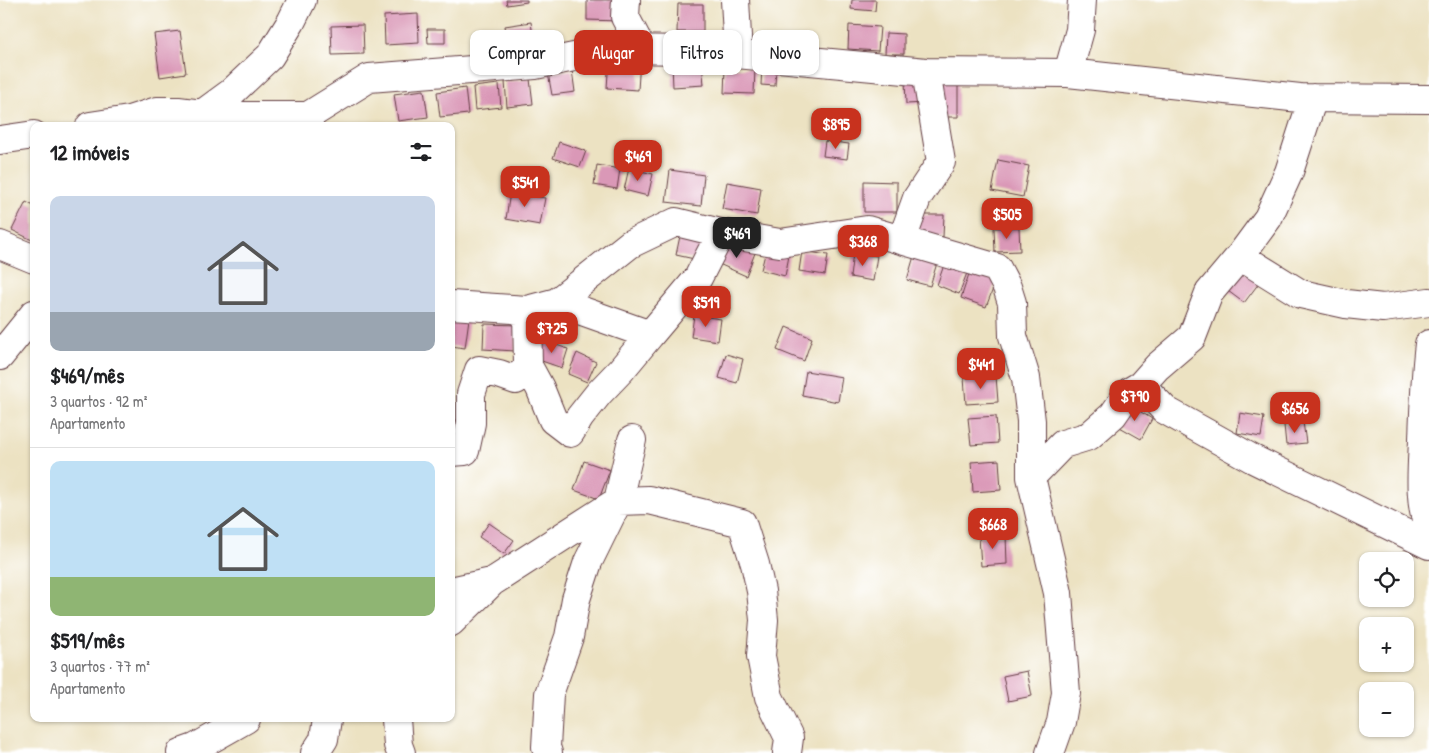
<!DOCTYPE html>
<html lang="pt">
<meta charset="utf-8">
<style>
body{margin:0;font-family:"Patrick Hand",sans-serif;background:#f2f2f2;color:#202124;height:100vh;display:flex;flex-direction:column;font-size:19px;white-space:nowrap}
*{box-sizing:border-box;margin:0}
p{font-size:16px;color:#757577}
.icon{flex:none;width:28px;height:28px;fill:none;stroke:currentColor;stroke-width:2;stroke-linecap:round;stroke-linejoin:round}
.map{position:relative;flex:1;overflow:hidden}
.sheet{position:absolute;left:30px;top:122px;width:425px;height:600px;display:flex;flex-direction:column;background:#fff;border-radius:10px;box-shadow:0 1px 4px #0004}
.sheet>*{flex:none}
.hud{position:absolute;left:470px;top:30px;width:475px;height:45px;display:flex;gap:10px}
.buttons{position:absolute;left:1359px;top:552px;display:grid;gap:10px}
.buttons a{display:grid;place-items:center;width:55px;height:55px;border-radius:10px;background:#fff;box-shadow:0 1px 4px #0004;font-size:25px}
.price{position:absolute;translate:-50% -42px;padding:0 11px;border-radius:10px;background:#c8321e;color:#fff;font-size:16px;line-height:32px;filter:drop-shadow(0 1px 2px #0008)}
.price::after{content:'';position:absolute;left:50%;top:30px;width:15px;height:11px;margin-left:-8px;background:inherit;clip-path:polygon(0 0,100% 0,50% 100%)}
.price.on{background:#222;color:#fff}
ul{padding:0;list-style:none}
li{display:grid;align-content:center;gap:10px;height:265px;padding:0 20px}
li+li{border-top:1px solid #e0e0e0}
li span{display:grid;place-items:center;height:155px;border-radius:10px;color:#555}
li>.icon{margin-inline-start:auto}
span .icon{width:90px;height:90px;fill:#fffc;stroke-width:1}
li b{font-size:21px}
h2{display:flex;justify-content:space-between;align-items:center;height:60px;padding:0 20px;font-size:21px}
.tag{padding:0 18px;border-radius:10px;background:#fff;box-shadow:0 1px 4px #0004;font-size:18px;line-height:45px}
.tag.on{background:#c8321e;color:#fff}
.map>svg:first-child{display:block}
</style>
<div class="map">
<svg width="1429" height="753" viewBox="0 0 1429 753">
<rect width="100%" height="100%" fill="#fff"/>
<filter id="ink" filterUnits="userSpaceOnUse"><feTurbulence type="fractalNoise" baseFrequency=".02" numOctaves="2"/><feDisplacementMap in="SourceGraphic" scale="10" xChannelSelector="R" yChannelSelector="G"/><feConvolveMatrix kernelMatrix="1 2 1 2 8 2 1 2 1" color-interpolation-filters="sRGB"/></filter>
<filter id="wash" filterUnits="userSpaceOnUse"><feTurbulence type="fractalNoise" baseFrequency=".0096" numOctaves="4" result="noise"/><feDisplacementMap in="SourceGraphic" scale="20" xChannelSelector="R" yChannelSelector="G"/><feGaussianBlur stdDeviation="1.12" result="paint"/><feColorMatrix in="noise" values="0 0 0 0 0 0 0 0 0 0 0 0 0 0 0 0 0 1.4 0 .05"/><feComposite in="paint" operator="in"/></filter>
<g filter="url(#wash)">
<rect width="100%" height="100%" fill="#ece2c2"/>
<g id="blocks">
<path fill="#da98b7" d="M506 0H527V2L507 5Z
M587 0H620L619 21 587 20Z
M852 0H876L875 11 851 9Z
M678 4H703V32H677Z
M418 14 419 43 385 45 384 16Z
M531 22 535 52 510 56 505 26Z
M363 25 364 54 332 55 331 26Z
M849 25 880 27 878 51 848 49Z
M427 29H445V43H428Z
M180 31 186 73 160 77 154 34Z
M886 33 904 34V54H885Z
M609 58 640 60 638 90 607 88Z
M702 62 704 85 673 87 672 64Z
M762 66H776L775 86 761 85Z
M725 68H755L754 94 724 93Z
M572 70 575 92 552 95 548 73Z
M937 77H958V117H937Z
M530 79 533 104 507 107 505 82Z
M925 79 926 103 906 104 905 80Z
M499 84 501 107 475 110 473 87Z
M465 88 468 114 440 117 437 92Z
M424 90 428 117 398 121 394 94Z
M825 141 849 144 847 159 823 156Z
M559 142 586 151 580 167 553 158Z
M998 160 1029 166 1023 197 992 191Z
M597 165 620 169 617 189 594 185Z
M629 168 653 174 648 196 624 190Z
M670 170 704 175 701 206 666 202Z
M864 181 897 182V212H864Z
M727 182 761 188 757 215 722 209Z
M510 192 545 198 540 225 506 219Z
M26 202 34 206V241L12 230Z
M918 215H944L943 237 917 236Z
M1019 227 1020 251 995 252 994 228Z
M680 236 703 241 699 260 676 255Z
M729 242 755 253 746 276 719 264Z
M767 246 790 251 785 276 761 270Z
M802 251 828 255 825 275 799 271Z
M853 253 877 256 873 281 850 277Z
M914 256 937 263 930 286 907 280Z
M944 265 967 273 959 294 937 285Z
M1239 268 1259 283 1244 303 1224 288Z
M970 271 996 281 986 307 961 298Z
M694 315 721 319 718 341 691 337Z
M451 317 469 319 465 348 451 346Z
M484 324 516 325 515 351 483 349Z
M786 327 812 338 804 361 777 350Z
M542 340 568 349 562 368 536 359Z
M577 353 596 362 587 382 568 374Z
M726 354 743 359 737 383 719 378Z
M806 371 842 377 838 402 802 395Z
M996 376 998 402 966 404 964 378Z
M1130 405 1152 419 1141 439 1118 426Z
M1240 413 1264 417 1261 437 1237 433Z
M996 416 998 443 971 445 968 418Z
M451 419 465 423 451 444Z
M1303 422 1306 443 1286 445 1284 425Z
M999 460 1001 490 973 492 971 462Z
M584 461 610 470 599 499 574 490Z
M489 523 514 540 504 554 479 537Z
M1006 535 1007 564 981 566 979 537Z
M1027 671 1032 696 1008 701 1003 676Z"/>
</g>
</g>
<g filter="url(#ink)">
<use href="#blocks" fill-opacity="0" stroke="#623c42" stroke-width="1"/>
<g fill="none" stroke-linecap="round" stroke-linejoin="round">
<defs>
<path id="minor" d="M626 0 625 17 642 49
M735 0 738 54
M1068 73 1080 30 1082 0
M202 114 232 92 270 56 291 22 302 0
M90 126 129 120 157 111H178L218 116H308L369 78 535 65 613 49 694 50 926 72 1068 73 1300 98 1429 99
M0 140 34 135
M902 240 917 198 941 162 926 72
M0 245 34 259
M1240 256 1301 294 1346 304 1383 308 1429 302
M451 305 527 310 557 302 630 244 676 222 721 233 780 243 867 230 997 268 1007 287 1012 303 1013 336 1026 378 1031 421V477L1058 593 1066 693 1061 722 1050 753
M650 335 698 278 721 233
M1429 344C1425 376 1424 408 1423 440 1422 467 1418 503 1429 528
M0 356 34 314
M528 366 540 388 553 420 570 433 580 417 599 393 621 370 650 335 557 302
M1141 385 1165 410 1253 459 1429 545
M451 452 465 451 471 423V394L479 370 499 374 516 380 528 366 527 310
M1031 477 1063 444 1089 436 1113 415 1129 392 1141 385 1157 367 1192 337 1209 293 1240 256 1268 218 1289 172 1313 98
M451 591 492 582 618 501 632 440
M451 622 492 582
M396 719 398 745 401 753
M181 753 195 748 246 719
M315 753 324 739 327 719
M548 753 546 747 549 694 569 637 576 599 588 562 618 501 649 500 742 523 755 564 761 591 764 620 761 656 769 697 789 738 787 753"/>
</defs>
<use href="#minor" stroke="#623c42" stroke-width="30"/>
<use href="#minor" stroke="#fff" stroke-width="28"/>
</g>
</g>
</svg>
<div class="buttons">
<a><svg class="icon" aria-label="locate" viewBox="0 0 24 24"><circle cx="12" cy="12" r="6"/><path d="M12 2v4M12 18v4M2 12h4M18 12h4"/></svg></a>
<a>+</a>
<a>−</a>
</div>
<b class="price" style="left:836px;top:150px">$895</b>
<b class="price" style="left:638px;top:182px">$469</b>
<b class="price" style="left:525px;top:208px">$541</b>
<b class="price" style="left:1007px;top:240px">$505</b>
<b class="price on" style="left:737px;top:259px">$469</b>
<b class="price" style="left:863px;top:267px">$368</b>
<b class="price" style="left:706px;top:328px">$519</b>
<b class="price" style="left:552px;top:354px">$725</b>
<b class="price" style="left:981px;top:390px">$441</b>
<b class="price" style="left:1135px;top:422px">$790</b>
<b class="price" style="left:1295px;top:434px">$656</b>
<b class="price" style="left:993px;top:550px">$668</b>
<div class="hud">
<a class="tag">Comprar</a>
<a class="tag on">Alugar</a>
<a class="tag">Filtros</a>
<a class="tag">Novo</a>
</div>
<section class="sheet">
<h2>12 imóveis<svg class="icon" aria-label="filters" viewBox="0 0 24 24"><path d="M4 7h16M4 17h16"/><circle cx="9" cy="7" r="2"/><circle cx="15" cy="17" r="2"/></svg></h2>
<ul>
<li><span style="background:linear-gradient(#c9d6e8 75%,#9aa5b1 0)"><svg class="icon" aria-label="home" viewBox="0 0 24 24"><path d="M3 11l9-7 9 7M6 9v11h12V9"/></svg></span><div><b>$469/mês</b><p>3 quartos · 92 m²</p><p>Apartamento</p></div></li>
<li><span style="background:linear-gradient(#bfe0f5 75%,#8fb573 0)"><svg class="icon" aria-label="home" viewBox="0 0 24 24"><path d="M3 11l9-7 9 7M6 9v11h12V9"/></svg></span><div><b>$519/mês</b><p>3 quartos · 77 m²</p><p>Apartamento</p></div></li>
</ul>
</section>
</div>
